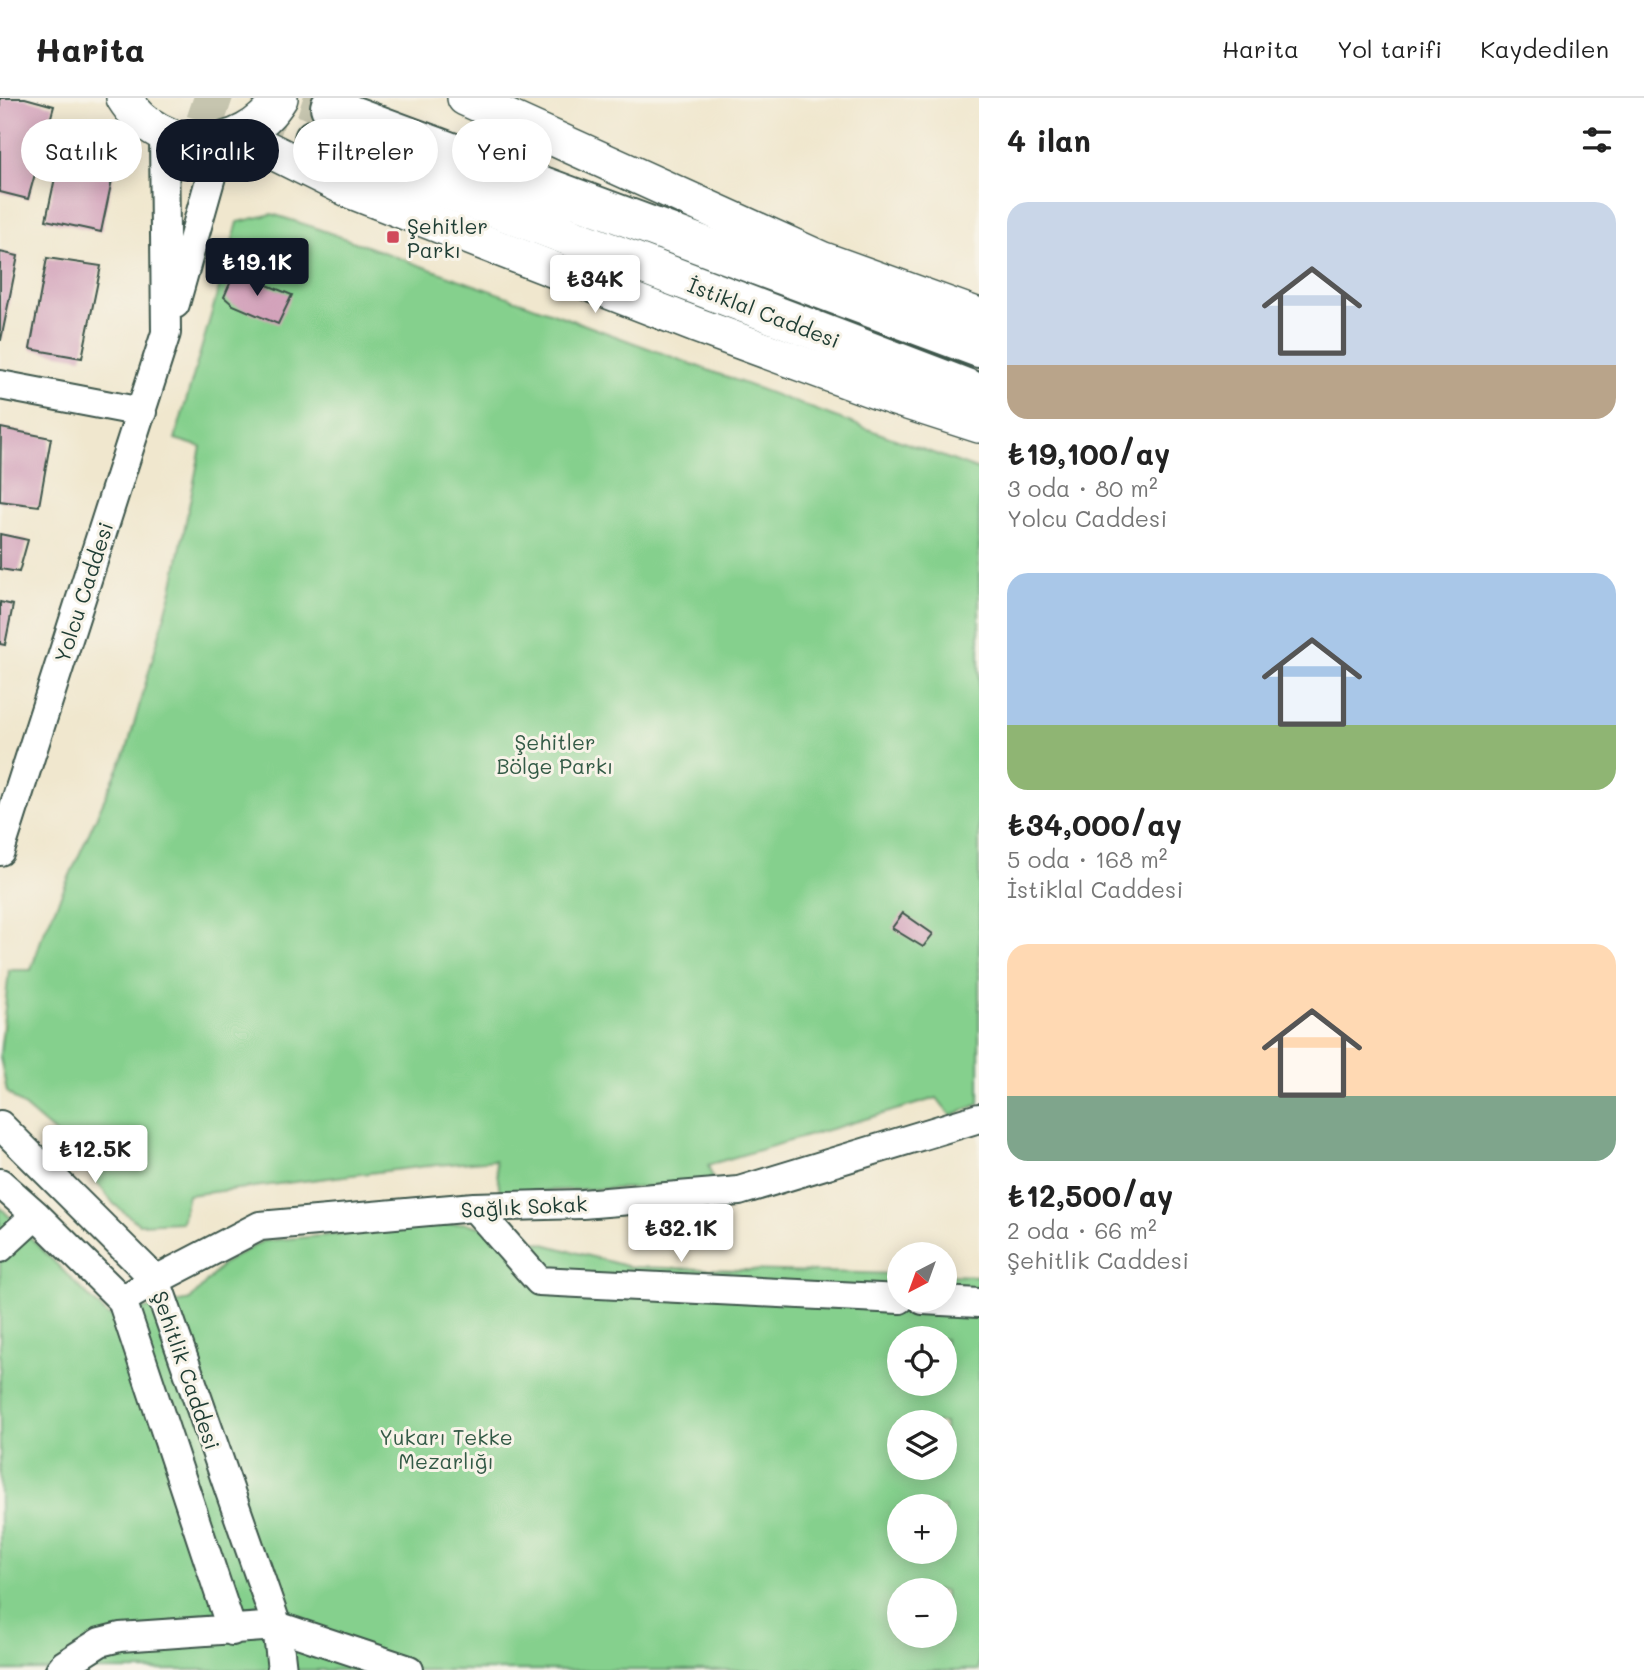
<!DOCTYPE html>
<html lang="tr">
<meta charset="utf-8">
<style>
body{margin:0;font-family:Mali,sans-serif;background:#f2f2f2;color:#222;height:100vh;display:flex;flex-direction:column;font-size:26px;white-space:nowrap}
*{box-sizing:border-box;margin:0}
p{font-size:23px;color:#767676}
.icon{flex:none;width:38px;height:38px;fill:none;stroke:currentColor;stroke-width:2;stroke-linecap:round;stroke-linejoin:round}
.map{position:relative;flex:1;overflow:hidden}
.sheet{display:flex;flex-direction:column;background:#fff;width:665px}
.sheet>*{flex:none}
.hud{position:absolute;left:21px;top:21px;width:665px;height:63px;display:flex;gap:14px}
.needle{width:46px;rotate:221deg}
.buttons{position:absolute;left:887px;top:1144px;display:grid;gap:14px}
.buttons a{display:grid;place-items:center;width:70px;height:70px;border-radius:50%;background:#fff;box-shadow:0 4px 18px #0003;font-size:35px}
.price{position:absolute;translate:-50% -60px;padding:0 16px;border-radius:7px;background:#fff;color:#222;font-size:23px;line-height:46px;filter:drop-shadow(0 2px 4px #0008)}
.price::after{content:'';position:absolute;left:50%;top:42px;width:21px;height:16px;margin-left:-10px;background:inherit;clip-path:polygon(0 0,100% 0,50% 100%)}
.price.on{background:#111827;color:#fff}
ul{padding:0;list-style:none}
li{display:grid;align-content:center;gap:14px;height:371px;padding:0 28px}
li span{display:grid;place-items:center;height:217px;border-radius:21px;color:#555}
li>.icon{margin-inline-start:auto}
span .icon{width:126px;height:126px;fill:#fffc;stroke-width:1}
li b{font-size:30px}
h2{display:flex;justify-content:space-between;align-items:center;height:84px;padding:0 28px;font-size:30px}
.tag{padding:0 24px;border-radius:32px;background:#fff;box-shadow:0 4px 18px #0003;font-size:24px;line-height:63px}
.tag.on{background:#111827;color:#fff}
header{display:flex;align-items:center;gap:42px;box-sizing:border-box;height:98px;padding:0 35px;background:#fff;border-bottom:2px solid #e0e0e0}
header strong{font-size:33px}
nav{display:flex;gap:38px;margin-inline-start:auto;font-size:24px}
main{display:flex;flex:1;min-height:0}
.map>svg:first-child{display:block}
</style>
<header>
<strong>Harita</strong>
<nav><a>Harita</a><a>Yol tarifi</a><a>Kaydedilen</a></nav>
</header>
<main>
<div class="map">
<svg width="979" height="1572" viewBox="0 0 979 1572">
<rect width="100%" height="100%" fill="#f7f3e8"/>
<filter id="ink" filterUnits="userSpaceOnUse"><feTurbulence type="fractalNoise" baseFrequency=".0143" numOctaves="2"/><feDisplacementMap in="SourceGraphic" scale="14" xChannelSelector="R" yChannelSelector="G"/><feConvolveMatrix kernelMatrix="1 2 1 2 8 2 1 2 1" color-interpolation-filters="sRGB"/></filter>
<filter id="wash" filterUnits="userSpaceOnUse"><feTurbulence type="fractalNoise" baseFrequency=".00686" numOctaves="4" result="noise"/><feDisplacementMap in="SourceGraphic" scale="28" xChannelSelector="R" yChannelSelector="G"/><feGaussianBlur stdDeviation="1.57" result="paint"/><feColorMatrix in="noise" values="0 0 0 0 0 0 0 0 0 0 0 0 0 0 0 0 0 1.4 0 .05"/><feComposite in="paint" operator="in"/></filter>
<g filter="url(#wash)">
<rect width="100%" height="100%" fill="#f0e7ce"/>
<path fill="#85d08d" stroke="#528660" stroke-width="2" fill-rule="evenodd" d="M272 116 313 129 572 222 979 372V1006L951 1018 937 1000 708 1067 713 1081 635 1090 500 1094 495 1062 427 1068 188 1097 182 1124 139 1126 114 1106 62 1041 7 994 0 958 9 872H31L42 839 127 651 172 492 201 349 175 341 238 124Z
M0 1109 108 1218 190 1202 224 1165 263 1143 465 1125 630 1169 899 1176 900 1202H945V1177L979 1178V1572H0ZM900 1241H945V1286H900ZM900 1325H945V1370H900ZM900 1409H945V1454H900ZM900 1493H945V1538H900Z"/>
<g id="blocks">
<path fill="#d2a0b9" d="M0 0H25L54 8 28 101 0 94Z
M64 38 119 49 101 134 46 122Z
M0 154 18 158 1 242H0Z
M47 160 101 168 82 260 30 251Z
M235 174 292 197 278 226 233 207 224 199Z
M1 330 51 340 39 408 0 403Z
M0 436 28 442 19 474 0 471Z
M0 504 13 507 5 547 0 546Z
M903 815 933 836 923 849 892 830Z"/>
</g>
</g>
<g filter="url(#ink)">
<use href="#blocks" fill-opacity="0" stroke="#3e564b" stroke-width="2"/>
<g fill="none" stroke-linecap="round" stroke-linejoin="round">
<path stroke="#c6c5af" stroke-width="38" stroke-dasharray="38 19" stroke-linecap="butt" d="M193 0 314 41
M303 0 330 9"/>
<defs>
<path id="minor" d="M175 206 221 43
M0 287 142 314
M0 753 166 235 164 37
M0 1027 156 1182 277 1528 282 1572
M0 1085 36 1117 122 1202 232 1533
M474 1109 539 1183 900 1201
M0 1150 36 1117
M122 1202 156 1182 260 1128 474 1109 582 1106 739 1093 979 1020
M923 1202 979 1205
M60 1572 64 1567 100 1544 120 1539 277 1528 409 1572"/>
<path id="tertiary" d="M124 0C160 58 244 59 280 0
M465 0 821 161 979 218
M239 37 354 94 696 227 892 299 979 327"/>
<path id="primary" d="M330 9 979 250
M314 41 979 295"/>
</defs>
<use href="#minor" stroke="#3e564b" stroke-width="32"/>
<use href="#tertiary" stroke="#3e564b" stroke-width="38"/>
<use href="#primary" stroke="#3e564b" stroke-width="42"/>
<use href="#minor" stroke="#fff" stroke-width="28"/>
<use href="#tertiary" stroke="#fff" stroke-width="35"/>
<use href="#primary" stroke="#fff" stroke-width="38"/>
</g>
</g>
<rect fill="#d1495b" stroke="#f7f3e8" stroke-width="2.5" x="386" y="132" width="14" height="14" rx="3.5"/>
<g text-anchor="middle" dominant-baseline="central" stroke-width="6" stroke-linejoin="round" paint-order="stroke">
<g font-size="21" fill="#1f3d34" stroke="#f7f3e8" text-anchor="start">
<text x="407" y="127">Şehitler<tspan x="407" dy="24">Parkı</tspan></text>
</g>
<g font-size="21" fill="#1f3d34" stroke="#f7f3e8">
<text transform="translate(764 214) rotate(21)">İstiklal Caddesi</text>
<text transform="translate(83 494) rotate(-72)">Yolcu Caddesi</text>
<text transform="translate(524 1108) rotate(-3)">Sağlık Sokak</text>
<text transform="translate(187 1272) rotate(71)">Şehitlik Caddesi</text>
</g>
<g font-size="21" fill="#335a46" stroke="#f7f3e8">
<text x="555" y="643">Şehitler<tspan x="555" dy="24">Bölge Parkı</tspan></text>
<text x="446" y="1338">Yukarı Tekke<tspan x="446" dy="24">Mezarlığı</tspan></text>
</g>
</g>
</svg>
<div class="buttons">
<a><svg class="needle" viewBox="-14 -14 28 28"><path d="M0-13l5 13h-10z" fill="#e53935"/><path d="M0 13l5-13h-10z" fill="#767676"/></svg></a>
<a><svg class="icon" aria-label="locate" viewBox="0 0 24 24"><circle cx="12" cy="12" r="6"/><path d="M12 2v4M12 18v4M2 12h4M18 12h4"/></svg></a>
<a><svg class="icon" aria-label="layers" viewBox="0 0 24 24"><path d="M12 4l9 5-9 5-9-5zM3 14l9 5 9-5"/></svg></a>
<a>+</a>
<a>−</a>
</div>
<b class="price on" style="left:257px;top:200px">₺19.1K</b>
<b class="price" style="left:595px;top:217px">₺34K</b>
<b class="price" style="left:95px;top:1087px">₺12.5K</b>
<b class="price" style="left:681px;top:1166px">₺32.1K</b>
<div class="hud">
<a class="tag">Satılık</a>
<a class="tag on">Kiralık</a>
<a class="tag">Filtreler</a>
<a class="tag">Yeni</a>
</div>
</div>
<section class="sheet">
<h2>4 ilan<svg class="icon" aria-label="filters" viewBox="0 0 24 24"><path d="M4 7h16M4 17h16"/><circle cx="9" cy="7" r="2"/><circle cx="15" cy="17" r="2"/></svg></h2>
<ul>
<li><span style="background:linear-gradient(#c9d6e8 75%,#b9a48a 0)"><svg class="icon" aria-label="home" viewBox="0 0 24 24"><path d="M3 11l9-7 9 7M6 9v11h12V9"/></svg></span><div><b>₺19,100/ay</b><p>3 oda · 80 m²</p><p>Yolcu Caddesi</p></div></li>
<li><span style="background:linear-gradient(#a9c7e8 70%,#8fb573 0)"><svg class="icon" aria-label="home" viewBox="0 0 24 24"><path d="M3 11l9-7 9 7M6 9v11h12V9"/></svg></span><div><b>₺34,000/ay</b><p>5 oda · 168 m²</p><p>İstiklal Caddesi</p></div></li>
<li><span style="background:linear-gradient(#ffd9b3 70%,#7fa58c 0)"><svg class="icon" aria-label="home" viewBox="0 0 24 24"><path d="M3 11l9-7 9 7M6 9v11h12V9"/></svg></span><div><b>₺12,500/ay</b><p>2 oda · 66 m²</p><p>Şehitlik Caddesi</p></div></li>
</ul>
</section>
</main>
